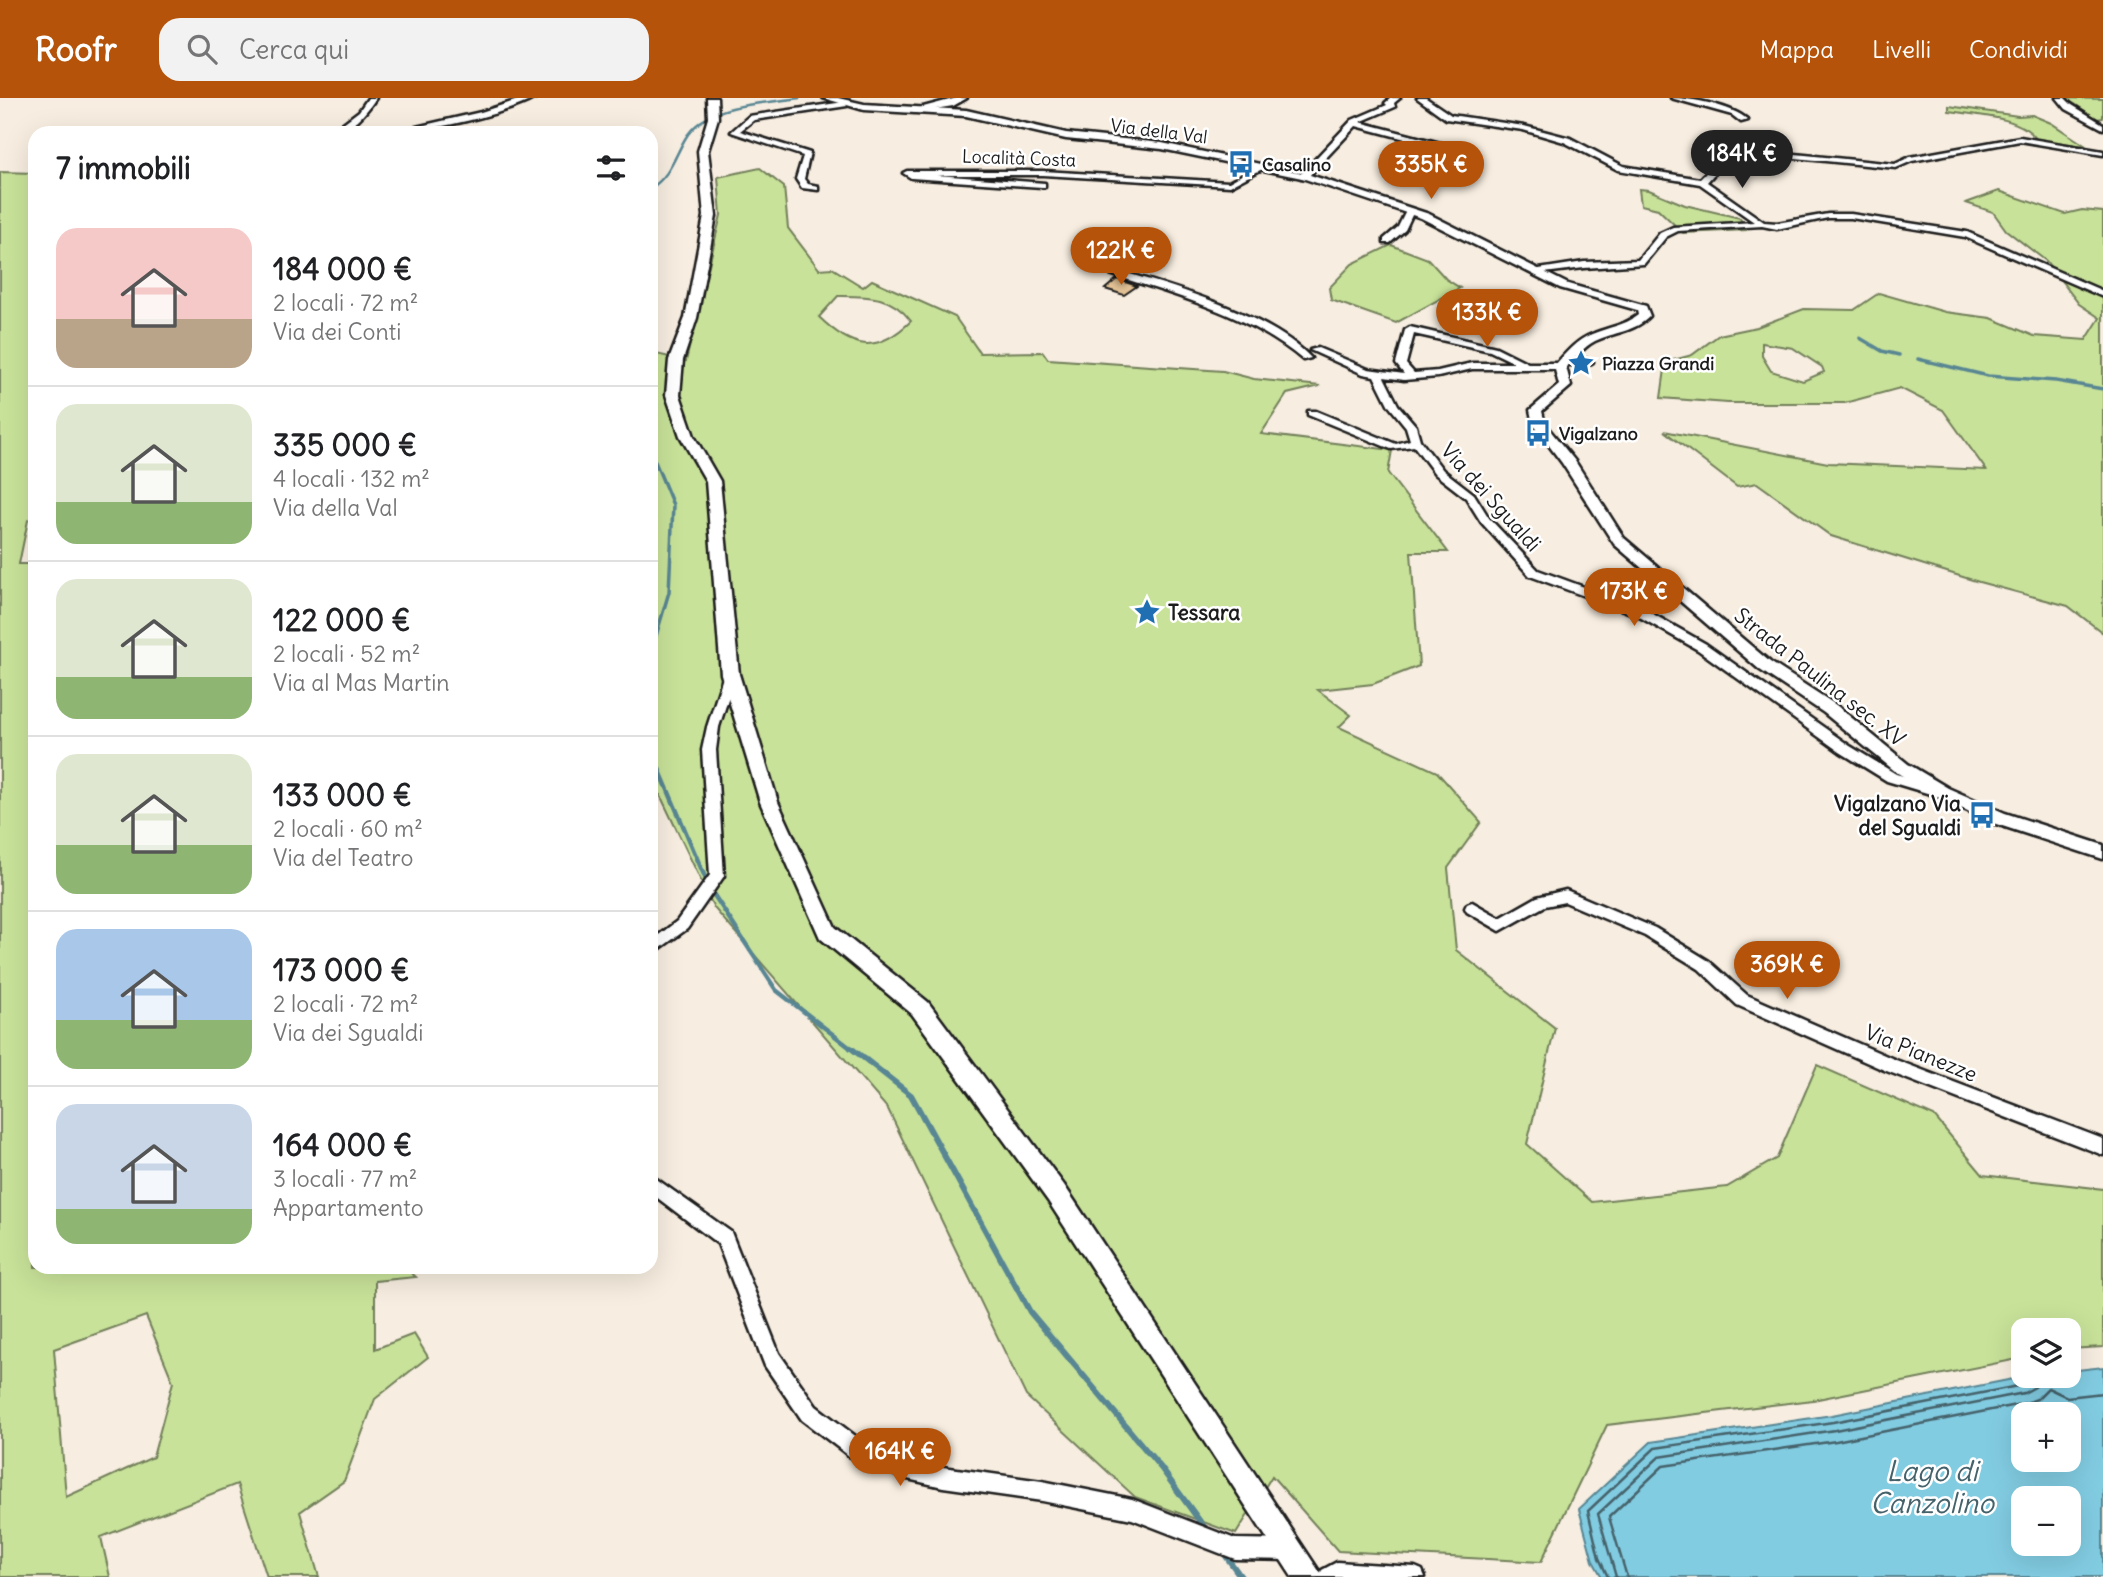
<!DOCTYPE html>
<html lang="it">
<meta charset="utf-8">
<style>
body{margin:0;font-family:Delius,sans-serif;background:#f2f2f2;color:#202124;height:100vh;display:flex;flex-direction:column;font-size:26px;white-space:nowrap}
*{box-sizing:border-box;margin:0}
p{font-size:23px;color:#757577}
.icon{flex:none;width:38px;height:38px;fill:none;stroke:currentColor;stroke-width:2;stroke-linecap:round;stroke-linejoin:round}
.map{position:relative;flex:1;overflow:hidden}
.panel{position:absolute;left:28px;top:28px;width:630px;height:1148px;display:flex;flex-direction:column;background:#fff;border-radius:21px;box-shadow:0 7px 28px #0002}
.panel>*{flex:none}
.buttons{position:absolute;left:2011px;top:1220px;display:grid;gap:14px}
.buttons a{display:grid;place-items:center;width:70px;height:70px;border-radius:14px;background:#fff;box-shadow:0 7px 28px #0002;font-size:35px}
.price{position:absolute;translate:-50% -60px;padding:0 16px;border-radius:24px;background:#b45309;color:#fff;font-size:23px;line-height:46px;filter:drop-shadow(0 2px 4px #0008)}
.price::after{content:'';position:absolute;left:50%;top:42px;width:21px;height:16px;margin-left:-10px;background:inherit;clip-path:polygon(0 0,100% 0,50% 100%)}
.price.on{background:#222;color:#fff}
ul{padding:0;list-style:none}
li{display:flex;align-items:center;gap:21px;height:175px;padding:0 28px}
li+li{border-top:2px solid #e0e0e0}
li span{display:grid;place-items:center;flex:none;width:196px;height:140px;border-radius:21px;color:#555}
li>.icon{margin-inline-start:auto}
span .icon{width:84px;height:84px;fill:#fffc;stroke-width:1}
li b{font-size:30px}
h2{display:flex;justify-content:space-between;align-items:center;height:84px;padding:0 28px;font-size:30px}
header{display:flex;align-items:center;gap:42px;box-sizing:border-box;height:98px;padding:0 35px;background:#b45309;color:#fff}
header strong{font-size:33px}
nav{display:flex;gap:38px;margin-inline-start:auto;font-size:24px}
.search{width:490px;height:63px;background:#f2f2f2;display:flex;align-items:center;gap:18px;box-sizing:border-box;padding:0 24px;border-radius:21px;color:#757577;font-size:26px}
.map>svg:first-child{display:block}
</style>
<header>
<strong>Roofr</strong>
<div class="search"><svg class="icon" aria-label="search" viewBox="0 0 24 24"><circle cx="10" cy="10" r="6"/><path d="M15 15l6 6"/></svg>Cerca qui</div>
<nav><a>Mappa</a><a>Livelli</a><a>Condividi</a></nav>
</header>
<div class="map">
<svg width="2103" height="1479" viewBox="0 0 2103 1479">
<rect width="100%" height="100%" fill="#f7ede0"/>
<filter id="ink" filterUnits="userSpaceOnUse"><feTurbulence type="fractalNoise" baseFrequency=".0143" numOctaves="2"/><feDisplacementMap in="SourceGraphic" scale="14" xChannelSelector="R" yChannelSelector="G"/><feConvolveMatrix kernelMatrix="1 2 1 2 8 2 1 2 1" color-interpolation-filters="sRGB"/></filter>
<g filter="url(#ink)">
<path fill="#c8e299" stroke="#727f5a" stroke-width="2" fill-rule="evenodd" d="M2059 0 2103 1V20L2097 21 2073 5Z
M1949 8 2018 18 2032 17 2051 25 2086 48 2037 42C2022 18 1975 17 1949 13Z
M760 70 784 89 788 130 819 171 832 170 863 189 872 182 955 219 980 255 1043 254 1048 261 1223 273 1254 281 1320 288 1287 296 1261 336 1392 352 1388 375 1448 454H1411L1419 568 1373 586 1318 592 1351 617 1339 629 1437 674 1481 724 1448 770 1456 852 1555 930 1527 1046 1592 1104 1727 1089 1777 1060 1817 967 1934 1018 1983 1077 2103 1091V1249L2069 1251 2068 1232H2023V1260L1813 1302 1607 1327 1541 1464 1338 1453 1272 1378 1236 1436 1135 1399 1026 1298 888 1011 714 810 651 678V262L657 256 686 263 721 117 718 79ZM838 198C869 198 891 197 911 223 876 257 852 251 819 219Z
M0 74 35 75V419L28 422 19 466H35V1169H405L416 1179 375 1183V1251L414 1236 428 1259 375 1301 344 1383 300 1414 319 1479H267L237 1386 101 1439 110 1479H0ZM146 1218 173 1284 153 1359 66 1399 54 1251Z
M1639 91 1649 92 1685 107 1740 120 1746 132 1683 135 1658 111 1641 107Z
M1999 93 2065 116 2082 112 2103 114V535L2068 508 1979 484 1831 438 1757 385 1737 389 1664 333 1828 365 1986 372 1943 312 1900 290 1845 305H1728L1661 300 1666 264 1692 257 1719 237 1757 229 1804 211 1854 212 1879 195 1945 214 1991 220 2034 238 2086 242 2100 220 2079 206 2046 163 2006 132 1993 114 1966 105ZM1762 245 1793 250 1822 269 1824 274 1803 283 1771 273 1762 258Z
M1391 147 1428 161 1446 181 1460 190 1396 225 1331 202 1329 190 1352 166Z"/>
<path fill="#82cce2" stroke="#598693" stroke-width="2" fill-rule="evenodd" d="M2103 1269V1479H1602L1593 1463 1579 1411 1651 1344 1832 1317 2013 1281 2068 1278 2069 1273ZM2023 1316H2068V1362H2023ZM2023 1400H2068V1446H2023Z"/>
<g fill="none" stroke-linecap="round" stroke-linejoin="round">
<path stroke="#45626b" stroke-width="2.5" d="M1608 1479 1599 1460 1588 1413 1655 1350 1833 1324 2023 1287 2030 1278
M1616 1479 1598 1416 1659 1359 1835 1332 2024 1295 2035 1289 2039 1278
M1627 1479 1609 1419 1663 1368 1836 1343 2026 1305 2037 1301 2048 1290 2067 1299 2103 1295"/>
<path stroke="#598693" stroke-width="2.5" d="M651 90C670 78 674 60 685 41 706 4 763 6 800 0"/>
<path stroke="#598693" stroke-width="3.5" d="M1860 240 1882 253 1899 257
M1918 261 1988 278 2056 283 2103 291
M651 354 673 407 669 494 653 548"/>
<path stroke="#598693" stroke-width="4.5" d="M651 553 653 546
M651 652 710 791 776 892 853 952"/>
<path stroke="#598693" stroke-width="6" d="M851 950 911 997 1030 1214 1161 1370 1207 1433
M1223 1454 1241 1479"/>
</g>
<path fill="#e5c497" stroke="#1c1c1c" stroke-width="2" d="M1117 181 1134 187 1137 188 1124 197 1105 191Z"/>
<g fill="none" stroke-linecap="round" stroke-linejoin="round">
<defs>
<path id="minor" d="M368 0H376C366 15 350 35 330 35L359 13Z
M524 0H535C508 16 422 35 390 35L481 14Z
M957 0H967L953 8 916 14 912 12Z
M1391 0H1400L1394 5 1395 9 1360 24 1452 48V52L1440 61H1434V57L1443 51 1356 28 1307 80H1301V76L1352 22 1387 7 1385 5Z
M1417 0H1426L1451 17 1524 28 1570 40 1623 68 1700 81 1707 74 1711 55 1724 49 1895 66 1910 59 2020 39 2103 53V57L2020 43 1912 63 1896 70 1725 53 1718 58 1715 75 1707 84 1764 124 1777 125 1828 116H1851L1967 134 2103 193V199L1965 139 1851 120H1828L1777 131 1762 128 1678 133 1666 139 1644 166 1584 170 1536 176V172L1539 171 1584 164 1638 162 1660 135 1673 129 1754 124 1700 86 1618 72 1564 44 1523 32 1446 21Z
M1671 0C1692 0 1733 8 1748 22L1741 24 1732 17Z
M2057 0H2065L2072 7 2103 26V31L2066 11Z
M844 4 847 8 754 22 740 33 810 55 804 81 808 86 818 88V92L802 90 796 81 803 58 731 34 749 18Z
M1261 66 1268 68 1230 88 1043 77H936L1045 85V89H1042L911 80 903 75 907 73H1043L1229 84Z
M1407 111 1414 113 1405 132 1390 145H1384V141L1398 129Z
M1113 171C1171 188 1270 216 1311 260L1303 262C1248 216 1177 198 1110 176V172Z
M1410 229 1496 249 1528 265H1561L1562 262 1565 261H1588L1593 264 1588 267H1564L1563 270 1560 271H1472L1438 279 1404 282 1384 279 1398 307 1416 328 1420 342 1443 372 1474 396 1489 420 1538 472 1644 511 1706 546 1850 648 1896 676 1942 689 1944 693 1942 697 1937 698 1887 683 1840 654 1698 552 1636 517 1530 478 1481 424 1466 400 1435 376 1414 348 1391 351 1308 317V313H1316L1396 346 1410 342 1406 329 1389 308 1374 278 1363 276 1310 252 1318 250 1368 271 1404 276 1396 266 1405 232ZM1414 236 1490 253 1515 265H1472L1438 273 1414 275 1406 266Z
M730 572 736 576 719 629 716 652 724 778 687 831 651 857V843L677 823 710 777 702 652 707 629 724 576Z
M1566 792 1655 830 1709 863 1747 897 1896 962 2103 1041V1057L1884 972 1737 907 1699 871 1645 838 1565 804 1545 808 1500 833 1467 814 1465 810 1467 806 1472 804 1500 820 1537 799Z
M651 1077 731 1134 779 1255 816 1308 866 1346 903 1360 943 1369 1042 1383 1132 1401 1235 1441 1291 1442 1298 1445 1301 1452 1298 1459 1291 1462 1235 1461 1132 1421 1042 1403 943 1389 903 1380 853 1361 802 1322 765 1268 718 1146 651 1095Z
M1337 1464 1415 1469 1422 1472 1425 1479H1319L1322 1472Z"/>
<path id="tertiary" d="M823 0H838L864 6 966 12 1066 35 1162 45 1307 76 1429 116 1568 186 1646 208 1650 218C1635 234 1614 234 1595 243 1583 249 1576 260 1566 269L1571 288 1542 313 1545 326 1575 363 1624 440 1770 564 1836 607 1908 666 1948 690 2005 715 2103 747V761L1993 725 1936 698 1896 674 1824 615 1760 572 1614 446 1562 365 1533 326 1530 312 1559 287 1554 268C1565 256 1576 242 1592 236 1608 229 1624 228 1638 217L1637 212 1560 190 1421 120 1302 80 1162 51 1066 41 966 18 864 12Z"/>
<path id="secondary" d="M707 0H717L718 20 708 53 716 118 697 220 683 262 680 297 694 338 720 383 739 576 778 704 835 829 928 904 1064 1087 1323 1479H1292L1048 1103 912 916 820 840 760 704 721 576 706 383 680 338 666 297 669 262 685 220 704 118 698 53 708 20Z"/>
</defs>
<use href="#minor" stroke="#1c1c1c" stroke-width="5"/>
<use href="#tertiary" stroke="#1c1c1c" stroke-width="5"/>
<use href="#secondary" stroke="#1c1c1c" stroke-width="5"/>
<use href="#minor" fill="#fff" fill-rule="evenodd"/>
<use href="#tertiary" fill="#fff" fill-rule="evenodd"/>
<use href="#secondary" fill="#fff" fill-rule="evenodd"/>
</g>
</g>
<defs>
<symbol id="bus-bare" viewBox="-9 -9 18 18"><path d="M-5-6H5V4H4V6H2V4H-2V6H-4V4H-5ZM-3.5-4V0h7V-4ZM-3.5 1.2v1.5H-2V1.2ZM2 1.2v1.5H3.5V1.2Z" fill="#1f6fb2" stroke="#fff" stroke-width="2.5" paint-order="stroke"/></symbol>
<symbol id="sight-bare" viewBox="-9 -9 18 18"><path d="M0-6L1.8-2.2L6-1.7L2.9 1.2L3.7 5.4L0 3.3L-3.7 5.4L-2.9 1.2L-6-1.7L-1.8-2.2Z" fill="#1f6fb2" stroke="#fff" stroke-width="2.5" paint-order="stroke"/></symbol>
</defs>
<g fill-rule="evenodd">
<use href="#bus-bare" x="1222" y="47" width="38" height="38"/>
<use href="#sight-bare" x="1562" y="246" width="38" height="38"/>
<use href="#bus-bare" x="1519" y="316" width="38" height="38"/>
<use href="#sight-bare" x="1128" y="495" width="38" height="38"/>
<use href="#bus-bare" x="1963" y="698" width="38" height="38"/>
</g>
<g text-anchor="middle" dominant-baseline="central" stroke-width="5" stroke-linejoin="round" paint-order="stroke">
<g font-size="18" fill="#1c1c1c" stroke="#fff">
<text transform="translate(1159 33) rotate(7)">Via della Val</text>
<text transform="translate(1019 60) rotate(2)">Località Costa</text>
</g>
<g font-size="18" font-weight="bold" fill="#1c1c1c" stroke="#fff" text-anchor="start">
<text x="1262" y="66">Casalino</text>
<text x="1602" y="265">Piazza Grandi</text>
<text x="1559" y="335">Vigalzano</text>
</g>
<g font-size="21" fill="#1c1c1c" stroke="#fff">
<text transform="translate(1491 399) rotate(48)">Via dei Sgualdi</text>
<text transform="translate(1820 579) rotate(38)">Strada Paulina sec. XV</text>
<text transform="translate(1921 955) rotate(22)">Via Pianezze</text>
</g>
<g font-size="21" font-weight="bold" fill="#1c1c1c" stroke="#fff" text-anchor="start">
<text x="1168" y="514">Tessara</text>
<text x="1961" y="705" text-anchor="end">Vigalzano Via<tspan x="1961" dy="24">del Sgualdi</tspan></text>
</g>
<g font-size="28" font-style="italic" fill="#45626b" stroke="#fff">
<text x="1932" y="1373">Lago di<tspan x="1932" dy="32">Canzolino</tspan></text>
</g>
</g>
</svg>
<div class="buttons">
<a><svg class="icon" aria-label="layers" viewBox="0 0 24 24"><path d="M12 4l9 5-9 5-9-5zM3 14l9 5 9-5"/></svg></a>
<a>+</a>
<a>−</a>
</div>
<b class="price on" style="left:1742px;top:92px">184K €</b>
<b class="price" style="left:1431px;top:103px">335K €</b>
<b class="price" style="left:1121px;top:189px">122K €</b>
<b class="price" style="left:1487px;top:251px">133K €</b>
<b class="price" style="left:1634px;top:530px">173K €</b>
<b class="price" style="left:1787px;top:903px">369K €</b>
<b class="price" style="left:900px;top:1390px">164K €</b>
<section class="panel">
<h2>7 immobili<svg class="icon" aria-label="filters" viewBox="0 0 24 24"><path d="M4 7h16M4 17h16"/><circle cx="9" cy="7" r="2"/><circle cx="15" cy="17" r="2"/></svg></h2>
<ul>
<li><span style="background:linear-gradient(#f6c9c9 65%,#b9a48a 0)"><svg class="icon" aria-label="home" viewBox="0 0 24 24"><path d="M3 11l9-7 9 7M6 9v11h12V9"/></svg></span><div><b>184 000 €</b><p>2 locali · 72 m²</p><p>Via dei Conti</p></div></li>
<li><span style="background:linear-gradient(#dfe7d0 70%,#8fb573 0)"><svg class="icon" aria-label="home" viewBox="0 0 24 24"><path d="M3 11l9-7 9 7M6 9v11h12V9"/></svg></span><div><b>335 000 €</b><p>4 locali · 132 m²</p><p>Via della Val</p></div></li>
<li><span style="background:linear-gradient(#dfe7d0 70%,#8fb573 0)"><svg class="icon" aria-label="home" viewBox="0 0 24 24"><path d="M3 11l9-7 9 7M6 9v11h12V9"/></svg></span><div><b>122 000 €</b><p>2 locali · 52 m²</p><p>Via al Mas Martin</p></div></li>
<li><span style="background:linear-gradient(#dfe7d0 65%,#8fb573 0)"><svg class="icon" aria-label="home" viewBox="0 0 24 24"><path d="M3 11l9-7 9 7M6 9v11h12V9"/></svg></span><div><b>133 000 €</b><p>2 locali · 60 m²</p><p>Via del Teatro</p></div></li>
<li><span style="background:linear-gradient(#a9c7e8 65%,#8fb573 0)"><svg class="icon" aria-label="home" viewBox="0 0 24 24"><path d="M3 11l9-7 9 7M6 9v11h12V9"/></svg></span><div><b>173 000 €</b><p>2 locali · 72 m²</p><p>Via dei Sgualdi</p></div></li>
<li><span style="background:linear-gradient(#c9d6e8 75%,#8fb573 0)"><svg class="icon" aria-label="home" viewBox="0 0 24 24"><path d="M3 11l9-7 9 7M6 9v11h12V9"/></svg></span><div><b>164 000 €</b><p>3 locali · 77 m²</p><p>Appartamento</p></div></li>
</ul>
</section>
</div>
